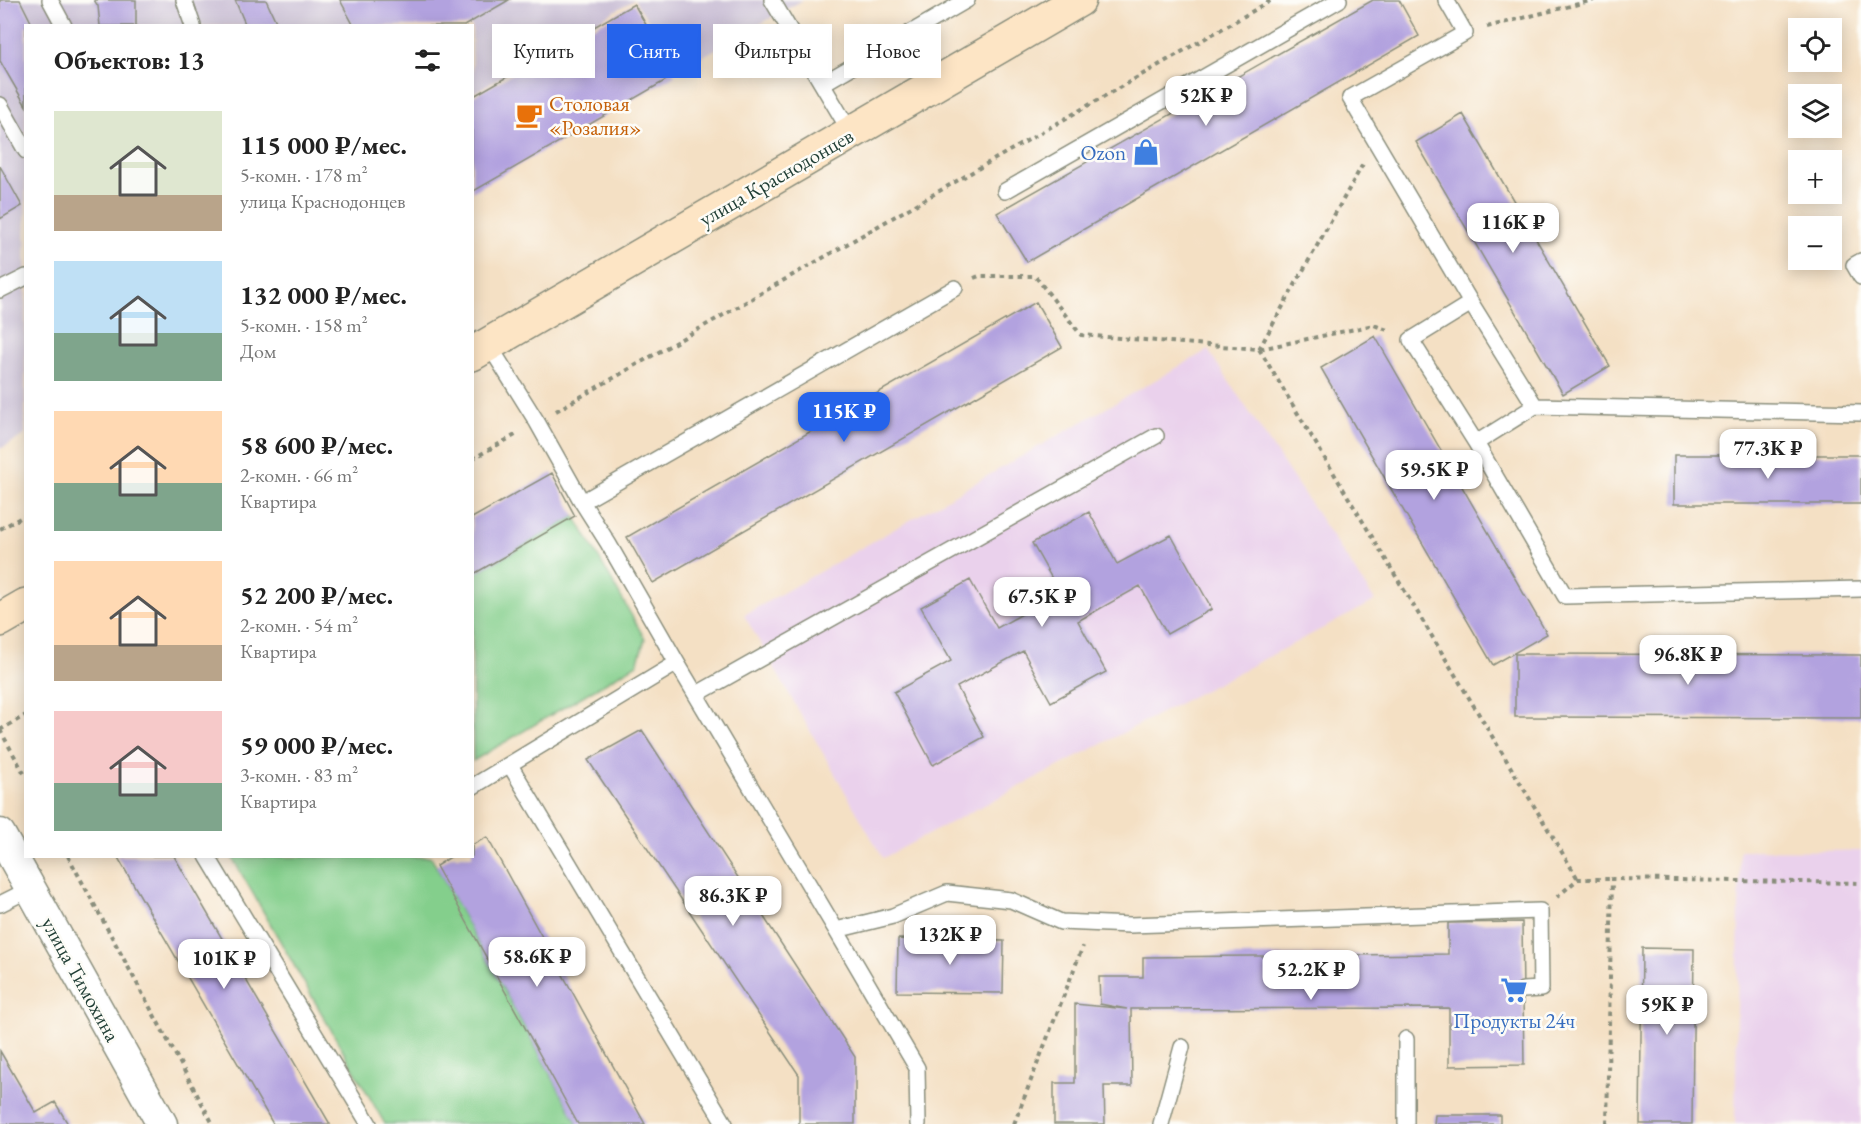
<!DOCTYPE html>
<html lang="ru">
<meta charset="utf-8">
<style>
body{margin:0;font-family:"EB Garamond",serif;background:#f6f6f6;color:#222;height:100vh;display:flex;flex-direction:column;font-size:22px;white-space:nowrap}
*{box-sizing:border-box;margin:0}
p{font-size:20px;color:#767676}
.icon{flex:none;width:33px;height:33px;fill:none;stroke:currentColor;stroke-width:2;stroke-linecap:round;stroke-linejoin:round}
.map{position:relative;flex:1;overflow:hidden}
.drawer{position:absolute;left:24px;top:24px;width:450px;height:834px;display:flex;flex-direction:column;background:#fff;border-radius:0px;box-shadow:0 3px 15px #0003}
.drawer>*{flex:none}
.banner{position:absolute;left:492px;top:24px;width:570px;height:54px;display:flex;gap:12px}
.fabs{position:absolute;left:1788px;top:18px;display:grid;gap:12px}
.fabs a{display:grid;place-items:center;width:54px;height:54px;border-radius:0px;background:#fff;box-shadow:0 3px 15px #0003;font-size:30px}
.price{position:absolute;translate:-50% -51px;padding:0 14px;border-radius:12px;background:#fff;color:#222;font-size:20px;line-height:39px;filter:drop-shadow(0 2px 3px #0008)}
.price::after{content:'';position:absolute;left:50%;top:36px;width:18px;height:14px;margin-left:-9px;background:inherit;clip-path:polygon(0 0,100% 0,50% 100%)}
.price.active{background:#2563eb;color:#fff}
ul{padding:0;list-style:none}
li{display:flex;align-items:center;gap:18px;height:150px;padding:0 30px}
li span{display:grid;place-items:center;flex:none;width:168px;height:120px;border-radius:0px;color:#555}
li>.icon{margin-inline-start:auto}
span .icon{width:72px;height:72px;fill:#fffc;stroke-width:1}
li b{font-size:26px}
h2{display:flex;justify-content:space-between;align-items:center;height:72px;padding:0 30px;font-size:26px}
.tag{padding:0 21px;border-radius:0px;background:#fff;box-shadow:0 3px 15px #0003;font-size:21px;line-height:54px}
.tag.active{background:#2563eb;color:#fff}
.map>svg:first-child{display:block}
</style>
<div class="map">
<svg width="1861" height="1124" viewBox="0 0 1861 1124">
<rect width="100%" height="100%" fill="#fdfcf7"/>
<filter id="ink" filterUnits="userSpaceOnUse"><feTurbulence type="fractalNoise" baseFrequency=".0167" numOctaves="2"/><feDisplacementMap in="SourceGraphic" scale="12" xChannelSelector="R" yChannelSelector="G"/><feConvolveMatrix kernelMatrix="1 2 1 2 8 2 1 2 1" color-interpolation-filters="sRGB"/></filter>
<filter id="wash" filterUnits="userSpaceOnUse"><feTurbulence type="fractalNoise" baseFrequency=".008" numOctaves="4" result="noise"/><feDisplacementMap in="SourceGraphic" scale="24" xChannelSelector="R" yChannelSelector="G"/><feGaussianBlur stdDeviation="1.35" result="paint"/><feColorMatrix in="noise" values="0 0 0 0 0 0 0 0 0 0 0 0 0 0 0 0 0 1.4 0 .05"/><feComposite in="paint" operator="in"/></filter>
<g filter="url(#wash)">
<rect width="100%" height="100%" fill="#f4e0c4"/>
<path fill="#ead1ec" d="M1208 350 1375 601 883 858 744 615Z
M1740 850 1861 851V1124H1735Z"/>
<path fill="#cabfd6" d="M0 0H634L473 93 472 26H26L25 435 0 449Z
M634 0H803L682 68Z"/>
<path fill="#84cf8c" stroke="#528660" stroke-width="1.5" d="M575 516 645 639 637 664 473 761 472 575Z
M232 857H431L578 1124H385Z"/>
<g id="blocks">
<path fill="#b2a2df" d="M0 0H20L33 26H26V106L0 61Z
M94 0H136V26H100L98 6Z
M235 0H266L278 26H246Z
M340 0H509L464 26H354Z
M1373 0H1399L1419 36 1027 262 997 213Z
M634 4 675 75 472 192V97Z
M1463 114 1610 366 1563 394 1416 142Z
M0 166 22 206 0 219Z
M1036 302 1062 347 653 583 627 537Z
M1375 336 1547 634 1493 665 1321 368Z
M1674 455H1861V504H1674Z
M552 473 575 516 472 575V518Z
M1089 512 1117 564 1171 535 1212 609 1167 634 1140 586 1078 621 1106 672 1051 702 1023 651 957 687 984 737 933 765 894 692 951 661 921 607 970 580 997 628 1060 593 1032 543Z
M1515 654 1861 655V718L1515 717Z
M642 730 855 1057V1124H799V1075L588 760Z
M487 837 645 1124H578L436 866 452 856H472V845Z
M117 856H174L330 1124H273Z
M1522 922 1524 1065 1449 1066V1008L1131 1009 1132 1086H1104L1105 1124H1054V1083H1075V1004L1127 1009 1100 1004 1099 977H1143V957L1448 954V923Z
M898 939 1004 941 1003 993 897 992Z
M1642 948 1694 949 1692 1124H1640Z
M0 1051 36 1113 55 1102 68 1124H0Z
M1435 1115H1500V1124H1434Z"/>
</g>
</g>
<g filter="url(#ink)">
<use href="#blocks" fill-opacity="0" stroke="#8a8e7c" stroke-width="1.5"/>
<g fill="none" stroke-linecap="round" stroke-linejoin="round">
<defs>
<path id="service" d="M50 0 64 26
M184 0 193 26
M772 0 851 133
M1446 0 1465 33 1350 98 1471 303 1535 406 1476 443
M822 84 967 0
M0 105 26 151
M1005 191 1339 0
M1861 261 1854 265 1861 277
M0 290 26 277
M1471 303 1411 340 1476 443 1565 596 1861 589
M489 345 537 422 582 502 955 288
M1535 406 1861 413
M582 502 608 543 677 663 836 930
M697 694 1156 436
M510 765 725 1124
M472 787 677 663
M207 856 369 1124
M0 904 30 889
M1406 1039V1124
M918 1124 917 1068 836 930 893 916 947 893 1011 900 1061 922 1130 925 1540 911 1541 989 1523 990
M1161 1124 1182 1047"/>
<path id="minor" d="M0 834 162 1124"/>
<path id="secondary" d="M472 354 1079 0
M0 620 26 605"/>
</defs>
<use href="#service" stroke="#8a8e7c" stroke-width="18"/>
<use href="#minor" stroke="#8a8e7c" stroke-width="33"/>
<use href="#secondary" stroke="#8a8e7c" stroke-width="36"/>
<path stroke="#8a8e7c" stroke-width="4" stroke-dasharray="4.5 4.5" stroke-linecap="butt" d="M1487 27 1594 0
M974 278 979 276H1035L1081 335 1259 349 1578 879
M1259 349 1363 164
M1260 349 1374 325 1390 331
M556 411 1272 0
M472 459 519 433
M0 529 26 515
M0 730 26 777
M0 730 26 715
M68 856 213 1124
M1557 897 1578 879H1612
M1014 1124 1083 946
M1607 1124 1612 879 1861 883"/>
<use href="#service" stroke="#fff" stroke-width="15"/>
<use href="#minor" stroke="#fff" stroke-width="30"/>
<use href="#secondary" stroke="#fde5c5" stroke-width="33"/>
</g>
</g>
<defs>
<symbol id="cafe-bare" viewBox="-9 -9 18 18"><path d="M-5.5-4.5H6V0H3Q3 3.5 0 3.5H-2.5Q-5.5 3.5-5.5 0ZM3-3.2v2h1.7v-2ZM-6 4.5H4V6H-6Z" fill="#e8710a" stroke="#fdfcf7" stroke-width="2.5" paint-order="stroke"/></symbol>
<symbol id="shop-bare" viewBox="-9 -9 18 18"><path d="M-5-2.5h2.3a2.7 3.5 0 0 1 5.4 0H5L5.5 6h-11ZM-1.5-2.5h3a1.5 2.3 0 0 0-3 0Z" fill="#3f7fe0" stroke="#fdfcf7" stroke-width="2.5" paint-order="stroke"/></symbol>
<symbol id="supermarket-bare" viewBox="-9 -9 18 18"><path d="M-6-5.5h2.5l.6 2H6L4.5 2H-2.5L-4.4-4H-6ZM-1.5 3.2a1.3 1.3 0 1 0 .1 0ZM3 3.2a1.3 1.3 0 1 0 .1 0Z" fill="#3f7fe0" stroke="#fdfcf7" stroke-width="2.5" paint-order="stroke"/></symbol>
</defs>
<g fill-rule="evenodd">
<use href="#cafe-bare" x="510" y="96" width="38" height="38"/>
<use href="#shop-bare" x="1127" y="133" width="38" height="38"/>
<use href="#supermarket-bare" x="1495" y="971" width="38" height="38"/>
</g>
<g text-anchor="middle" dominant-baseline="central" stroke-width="5" stroke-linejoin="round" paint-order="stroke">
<g font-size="21" fill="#c56008" stroke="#fdfcf7" text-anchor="start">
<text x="549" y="103">Столовая<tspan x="549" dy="24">«Розалия»</tspan></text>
</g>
<g font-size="21" fill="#366cbe" stroke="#fdfcf7" text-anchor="end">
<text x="1126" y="152">Ozon</text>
<text x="1514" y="1020" text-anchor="middle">Продукты 24ч</text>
</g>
<g font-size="21" fill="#1f3d34" stroke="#fdfcf7">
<text transform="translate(776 177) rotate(-30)">улица Краснодонцев</text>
<text transform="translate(81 979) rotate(61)">улица Тимохина</text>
</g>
</g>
</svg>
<div class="fabs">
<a><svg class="icon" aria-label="locate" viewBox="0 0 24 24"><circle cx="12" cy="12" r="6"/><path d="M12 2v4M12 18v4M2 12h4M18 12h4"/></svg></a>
<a><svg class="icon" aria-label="layers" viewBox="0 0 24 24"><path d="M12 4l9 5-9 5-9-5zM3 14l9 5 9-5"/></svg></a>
<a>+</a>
<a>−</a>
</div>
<b class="price" style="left:1206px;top:127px">52K ₽</b>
<b class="price" style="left:1513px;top:254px">116K ₽</b>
<b class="price active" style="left:844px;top:443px">115K ₽</b>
<b class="price" style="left:1768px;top:480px">77.3K ₽</b>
<b class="price" style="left:1434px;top:501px">59.5K ₽</b>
<b class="price" style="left:1042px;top:628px">67.5K ₽</b>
<b class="price" style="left:1688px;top:686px">96.8K ₽</b>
<b class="price" style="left:733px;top:927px">86.3K ₽</b>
<b class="price" style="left:950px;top:966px">132K ₽</b>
<b class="price" style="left:537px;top:988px">58.6K ₽</b>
<b class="price" style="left:224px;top:990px">101K ₽</b>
<b class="price" style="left:1311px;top:1001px">52.2K ₽</b>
<b class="price" style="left:1667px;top:1036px">59K ₽</b>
<div class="banner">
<a class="tag">Купить</a>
<a class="tag active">Снять</a>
<a class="tag">Фильтры</a>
<a class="tag">Новое</a>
</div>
<section class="drawer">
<h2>Объектов: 13<svg class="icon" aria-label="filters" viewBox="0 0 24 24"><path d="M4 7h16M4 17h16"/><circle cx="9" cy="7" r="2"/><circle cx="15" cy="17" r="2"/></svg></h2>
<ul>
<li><span style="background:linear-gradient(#dfe7d0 70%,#b9a48a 0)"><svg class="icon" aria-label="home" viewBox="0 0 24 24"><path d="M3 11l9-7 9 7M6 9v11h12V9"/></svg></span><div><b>115 000 ₽/мес.</b><p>5-комн. · 178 m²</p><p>улица Краснодонцев</p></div></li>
<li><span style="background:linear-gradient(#bfe0f5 60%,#7fa58c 0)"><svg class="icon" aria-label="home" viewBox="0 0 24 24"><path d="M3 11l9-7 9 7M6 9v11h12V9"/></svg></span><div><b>132 000 ₽/мес.</b><p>5-комн. · 158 m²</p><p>Дом</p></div></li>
<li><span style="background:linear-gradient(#ffd9b3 60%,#7fa58c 0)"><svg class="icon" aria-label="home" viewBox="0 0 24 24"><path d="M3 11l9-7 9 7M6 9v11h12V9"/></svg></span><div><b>58 600 ₽/мес.</b><p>2-комн. · 66 m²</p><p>Квартира</p></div></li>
<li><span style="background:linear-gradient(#ffd9b3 70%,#b9a48a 0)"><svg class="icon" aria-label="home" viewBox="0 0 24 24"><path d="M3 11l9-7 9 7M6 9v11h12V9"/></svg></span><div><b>52 200 ₽/мес.</b><p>2-комн. · 54 m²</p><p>Квартира</p></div></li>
<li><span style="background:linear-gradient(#f6c9c9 60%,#7fa58c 0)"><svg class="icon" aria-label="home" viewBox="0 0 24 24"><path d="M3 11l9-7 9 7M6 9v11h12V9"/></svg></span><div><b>59 000 ₽/мес.</b><p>3-комн. · 83 m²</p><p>Квартира</p></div></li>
</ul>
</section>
</div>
